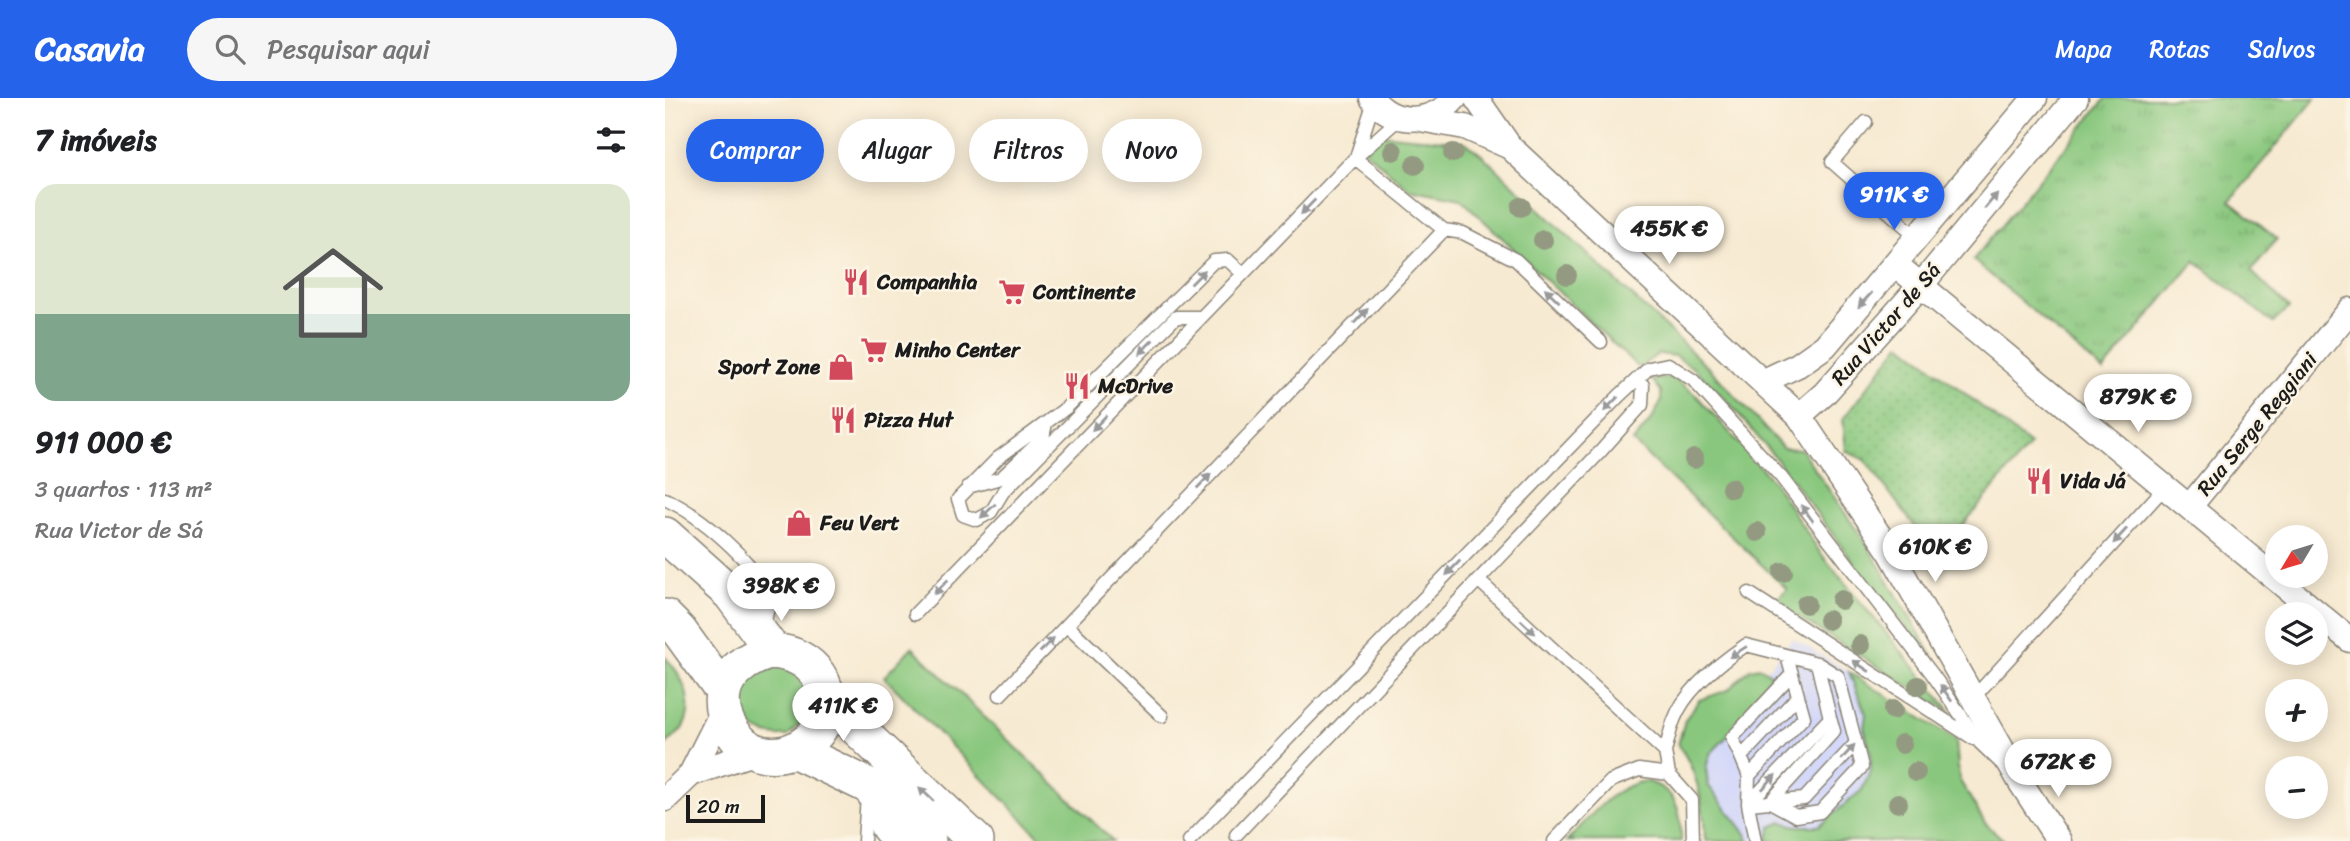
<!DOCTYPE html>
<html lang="pt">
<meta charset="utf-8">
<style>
body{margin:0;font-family:Sriracha,sans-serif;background:#f6f6f6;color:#202124;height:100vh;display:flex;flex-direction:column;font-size:26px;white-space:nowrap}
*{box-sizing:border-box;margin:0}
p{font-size:23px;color:#757577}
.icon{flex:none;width:38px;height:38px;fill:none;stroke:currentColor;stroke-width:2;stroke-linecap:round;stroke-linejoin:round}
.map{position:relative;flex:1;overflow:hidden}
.panel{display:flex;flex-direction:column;background:#fff;width:665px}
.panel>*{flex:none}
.hud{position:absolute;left:21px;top:21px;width:665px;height:63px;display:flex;gap:14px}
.needle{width:46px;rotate:232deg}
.tools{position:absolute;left:1600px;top:427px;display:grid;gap:14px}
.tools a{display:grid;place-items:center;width:63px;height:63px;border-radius:50%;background:#fff;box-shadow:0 4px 18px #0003;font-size:35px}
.scale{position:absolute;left:21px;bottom:18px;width:79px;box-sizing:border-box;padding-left:7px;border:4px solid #1c1c1c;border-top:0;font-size:19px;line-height:24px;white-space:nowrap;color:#1c1c1c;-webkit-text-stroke:5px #fcf5e5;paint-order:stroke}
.price{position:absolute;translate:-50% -60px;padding:0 16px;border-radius:24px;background:#fff;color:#222;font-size:23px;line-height:46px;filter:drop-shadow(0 2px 4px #0008)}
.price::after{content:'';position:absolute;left:50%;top:42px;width:21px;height:16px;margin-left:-10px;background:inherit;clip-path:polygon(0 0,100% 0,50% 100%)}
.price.selected{background:#2563eb;color:#fff}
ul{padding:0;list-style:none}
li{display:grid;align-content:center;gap:14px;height:371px;padding:0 35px}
li span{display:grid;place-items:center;height:217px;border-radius:21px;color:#555}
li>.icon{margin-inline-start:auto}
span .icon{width:126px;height:126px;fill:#fffc;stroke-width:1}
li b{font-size:30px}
h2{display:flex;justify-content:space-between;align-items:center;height:84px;padding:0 35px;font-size:30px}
.tag{padding:0 24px;border-radius:32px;background:#fff;box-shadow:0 4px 18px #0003;font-size:24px;line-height:63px}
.tag.selected{background:#2563eb;color:#fff}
header{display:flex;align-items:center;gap:42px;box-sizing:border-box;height:98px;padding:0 35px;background:#2563eb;color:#fff}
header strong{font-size:33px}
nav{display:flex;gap:38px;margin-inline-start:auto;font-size:24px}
.search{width:490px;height:63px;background:#f6f6f6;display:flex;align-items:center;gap:18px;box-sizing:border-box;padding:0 24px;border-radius:38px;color:#757577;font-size:26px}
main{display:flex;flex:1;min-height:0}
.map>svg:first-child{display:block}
</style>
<header>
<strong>Casavia</strong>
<div class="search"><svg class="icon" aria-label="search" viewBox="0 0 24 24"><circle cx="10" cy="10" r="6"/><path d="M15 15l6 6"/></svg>Pesquisar aqui</div>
<nav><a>Mapa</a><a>Rotas</a><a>Salvos</a></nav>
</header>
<main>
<section class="panel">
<h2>7 imóveis<svg class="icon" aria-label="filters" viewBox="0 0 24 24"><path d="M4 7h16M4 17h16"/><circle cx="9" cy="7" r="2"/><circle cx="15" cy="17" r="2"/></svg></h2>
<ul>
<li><span style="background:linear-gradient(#dfe7d0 60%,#7fa58c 0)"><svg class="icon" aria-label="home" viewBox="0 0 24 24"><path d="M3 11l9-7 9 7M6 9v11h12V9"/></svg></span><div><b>911 000 €</b><p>3 quartos · 113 m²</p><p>Rua Victor de Sá</p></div></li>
</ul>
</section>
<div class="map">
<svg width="1685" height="743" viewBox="0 0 1685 743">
<defs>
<pattern id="park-tufts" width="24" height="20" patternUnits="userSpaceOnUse" patternTransform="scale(1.75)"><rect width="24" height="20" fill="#89c77e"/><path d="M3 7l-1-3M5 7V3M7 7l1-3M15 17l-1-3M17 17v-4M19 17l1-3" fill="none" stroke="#76aa6c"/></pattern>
<pattern id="garden-dots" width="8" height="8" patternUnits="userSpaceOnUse" patternTransform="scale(1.75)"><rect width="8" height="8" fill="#89c77e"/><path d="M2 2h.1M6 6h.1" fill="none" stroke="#76aa6c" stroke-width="1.8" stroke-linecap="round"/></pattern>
</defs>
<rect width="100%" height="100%" fill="#fcf5e5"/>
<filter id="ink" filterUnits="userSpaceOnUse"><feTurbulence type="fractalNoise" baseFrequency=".0143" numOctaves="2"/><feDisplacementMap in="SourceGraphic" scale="14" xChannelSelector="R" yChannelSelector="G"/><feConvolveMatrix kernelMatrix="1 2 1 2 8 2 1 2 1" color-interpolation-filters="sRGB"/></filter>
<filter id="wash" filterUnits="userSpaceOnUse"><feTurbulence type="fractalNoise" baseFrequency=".00686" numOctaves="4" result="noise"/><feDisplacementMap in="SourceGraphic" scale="28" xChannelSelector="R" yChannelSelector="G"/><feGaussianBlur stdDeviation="1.57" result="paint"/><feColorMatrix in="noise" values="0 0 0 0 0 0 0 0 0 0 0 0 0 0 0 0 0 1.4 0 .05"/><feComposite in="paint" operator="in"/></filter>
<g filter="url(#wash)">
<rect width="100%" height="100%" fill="#f7ead2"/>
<path fill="#d4d8f9" d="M1128 540 1184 574 1201 617 1199 630 1206 656V672L1197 692 1154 728H1132L1117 724 1101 739V743H1083L1081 736 1043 687 1041 670 1045 656 1107 592V577L1102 572Z"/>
<path fill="#89c77e" stroke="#52724d" stroke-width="2" d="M714 36 800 44 818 58 1046 272 1118 350 1136 351 1202 447 1273 567 1198 477 1113 363 1065 306 1031 272 1010 258 993 256 974 270 796 101 744 91 690 44Z
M1008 279 1032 298 1108 383 1156 456 1287 615 1109 504 1122 491 968 344 987 321 996 304V293L987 282Z
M247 549 448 743H379L219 579Z
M0 559C18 577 32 607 17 631 13 637 5 642 0 647Z
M117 567 145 588 147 614 123 638C84 640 63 615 85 579Z
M1095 569 1107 577 1110 585 1107 592 1045 656 1041 670 1043 687 1081 736 1083 743H1040C1039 710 1034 673 1013 647L1020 622 1034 602 1063 592 1085 571Z
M1184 574 1291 642 1294 681 1320 725 1340 743H1102L1106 729 1117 724 1132 728H1154L1197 692 1206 672V656L1199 630 1201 616Z
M981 683C1012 692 1017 713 1016 743H902C925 720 947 687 981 683Z"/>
<path fill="url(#park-tufts)" stroke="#52724d" stroke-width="2" d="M1441 0H1651L1565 103 1612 141 1586 173 1624 210 1608 225 1530 163 1438 273 1308 162Z"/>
<path fill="url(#garden-dots)" stroke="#52724d" stroke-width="2" d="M1236 245 1365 347 1272 458 1200 362 1181 353 1178 321Z"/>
</g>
<g filter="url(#ink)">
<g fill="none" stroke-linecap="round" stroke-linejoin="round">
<defs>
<path id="lane" d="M1201 24 1167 64 1253 140
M692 56 709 3
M690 60 779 132 798 135 851 162 936 244
M536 219H511L338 394 326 414 312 422 298 417 293 401 333 360 401 310 549 163 563 162 578 176
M303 389 336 380 378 340 381 325
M0 401C37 418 87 462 106 499L98 530
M813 482 1000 654 1004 676
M1084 495 1309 641
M250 516 690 60 735 20
M402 527 497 618
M1122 558 1139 619 1084 678 1083 706 1105 704 1169 633 1165 620
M1152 565 1173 578 1191 645 1139 701 1105 704 1131 718 1155 714 1197 669 1191 645
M335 597 779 132
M1309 599 1501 388
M1000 654C1003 643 1005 632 1009 622 1020 592 1056 564 1081 547L1152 565 1165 620 1083 706 1090 743
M1076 659 1067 640 1127 576
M1084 678 1076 659 1133 598
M571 737 936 353 977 307 978 287
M199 743 202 698
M524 743 954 298 984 270 1003 266 1028 282 1116 379 1268 577 1315 645 1336 665
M889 743 946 683 974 672 1004 676 1027 702 1028 743"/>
<path id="street" d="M707 0C728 29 768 26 790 0
M811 0 845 49 1134 318 1226 455 1356 685 1394 743
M755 21 800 29 845 49
M1231 167 1685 542
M1099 283 1133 267 1160 248 1370 0
M1134 318 1159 296 1257 186 1411 0
M1525 408 1685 212
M26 676 91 654
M0 701 26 676 58 612"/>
<path id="secondary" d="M0 437 66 496 108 553
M0 519 14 533 57 592
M108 553C127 555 142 561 153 577 191 633 101 692 65 630 43 591 71 562 108 553Z
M162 602 311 743
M131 653 202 687 263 743"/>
<path id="highway" d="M219 702 224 727 237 743"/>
</defs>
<use href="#lane" stroke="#8a8377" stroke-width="15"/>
<use href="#street" stroke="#8a8377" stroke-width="27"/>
<use href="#secondary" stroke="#8a8377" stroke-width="38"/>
<use href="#highway" stroke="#8a8377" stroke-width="41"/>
<use href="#lane" stroke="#fff" stroke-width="12"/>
<use href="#street" stroke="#fff" stroke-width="24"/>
<use href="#secondary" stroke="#fff" stroke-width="35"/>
<use href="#highway" stroke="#fff" stroke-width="38"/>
</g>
<g fill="#939a81">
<circle cx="728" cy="53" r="10"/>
<circle cx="788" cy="55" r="10"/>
<circle cx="750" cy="67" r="10"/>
<circle cx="856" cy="109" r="10"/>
<circle cx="878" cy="142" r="10"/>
<circle cx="902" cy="177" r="10"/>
<circle cx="1029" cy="361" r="10"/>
<circle cx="1066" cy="390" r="10"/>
<circle cx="1092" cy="434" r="10"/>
<circle cx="1118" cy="474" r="10"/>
<circle cx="1176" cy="502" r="10"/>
<circle cx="1141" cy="506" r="10"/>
<circle cx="1163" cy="522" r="10"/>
<circle cx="1195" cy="547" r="10"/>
<circle cx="1253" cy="588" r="10"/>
<circle cx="1228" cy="612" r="10"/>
<circle cx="1237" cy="646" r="10"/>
<circle cx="1251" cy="674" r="10"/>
<circle cx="1233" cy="705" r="10"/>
</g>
<defs><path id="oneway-solid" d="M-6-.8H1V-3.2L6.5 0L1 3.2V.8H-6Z" transform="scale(1.75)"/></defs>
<g fill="#999">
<use href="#oneway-solid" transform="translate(1326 103) rotate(-50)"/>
<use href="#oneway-solid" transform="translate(643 109) rotate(134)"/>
<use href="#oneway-solid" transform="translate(533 179) rotate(-45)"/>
<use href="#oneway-solid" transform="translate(887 197) rotate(-136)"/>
<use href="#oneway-solid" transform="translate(1200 202) rotate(132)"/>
<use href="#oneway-solid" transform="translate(696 218) rotate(-46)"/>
<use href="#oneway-solid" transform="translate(481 249) rotate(135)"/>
<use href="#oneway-solid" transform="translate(946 306) rotate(134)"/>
<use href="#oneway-solid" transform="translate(434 325) rotate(134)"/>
<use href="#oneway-solid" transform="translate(539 383) rotate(-46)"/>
<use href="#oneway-solid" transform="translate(323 413) rotate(137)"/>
<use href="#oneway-solid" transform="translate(1142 415) rotate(-126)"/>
<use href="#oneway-solid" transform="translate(1455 438) rotate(132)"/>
<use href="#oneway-solid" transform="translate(788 470) rotate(134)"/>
<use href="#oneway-solid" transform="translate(276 489) rotate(134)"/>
<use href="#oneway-solid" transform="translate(863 529) rotate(43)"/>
<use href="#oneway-solid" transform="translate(382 547) rotate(-46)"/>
<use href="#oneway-solid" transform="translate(1073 554) rotate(148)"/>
<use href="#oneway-solid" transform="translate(1196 568) rotate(-147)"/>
<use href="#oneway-solid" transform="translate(1281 595) rotate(-125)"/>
<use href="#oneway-solid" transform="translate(1183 654) rotate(-48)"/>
<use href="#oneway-solid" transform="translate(1104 684) rotate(-47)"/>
<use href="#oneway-solid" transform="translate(261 696) rotate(-137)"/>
</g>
</g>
<defs>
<symbol id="restaurant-bare" viewBox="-9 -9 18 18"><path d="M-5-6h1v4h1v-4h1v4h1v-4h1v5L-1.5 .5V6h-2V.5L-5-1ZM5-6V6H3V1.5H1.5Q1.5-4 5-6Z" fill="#d1495b" stroke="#fcf5e5" stroke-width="2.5" paint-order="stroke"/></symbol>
<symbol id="supermarket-bare" viewBox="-9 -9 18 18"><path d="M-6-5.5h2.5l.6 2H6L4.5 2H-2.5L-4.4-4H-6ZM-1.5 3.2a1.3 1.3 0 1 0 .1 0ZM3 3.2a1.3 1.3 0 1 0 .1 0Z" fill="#d1495b" stroke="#fcf5e5" stroke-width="2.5" paint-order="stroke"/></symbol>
<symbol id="shop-bare" viewBox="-9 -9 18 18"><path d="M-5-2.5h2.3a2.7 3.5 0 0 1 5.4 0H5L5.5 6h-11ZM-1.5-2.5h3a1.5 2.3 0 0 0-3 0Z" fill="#d1495b" stroke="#fcf5e5" stroke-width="2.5" paint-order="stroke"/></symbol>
</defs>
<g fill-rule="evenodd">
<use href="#restaurant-bare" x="172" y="165" width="38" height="38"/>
<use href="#supermarket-bare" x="328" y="175" width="38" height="38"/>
<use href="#supermarket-bare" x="190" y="233" width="38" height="38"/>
<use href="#shop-bare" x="157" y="250" width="38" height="38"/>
<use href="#restaurant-bare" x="393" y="269" width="38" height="38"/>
<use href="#restaurant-bare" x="159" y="303" width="38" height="38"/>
<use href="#restaurant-bare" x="1355" y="364" width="38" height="38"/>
<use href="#shop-bare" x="115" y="406" width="38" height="38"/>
</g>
<g text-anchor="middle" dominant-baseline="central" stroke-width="5" stroke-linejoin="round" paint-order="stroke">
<g font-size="21" font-weight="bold" fill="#1c1c1c" stroke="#fcf5e5" text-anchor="start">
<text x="212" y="184">Companhia</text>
<text x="368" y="194">Continente</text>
<text x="230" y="252">Minho Center</text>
<text x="155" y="269" text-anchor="end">Sport Zone</text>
<text x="433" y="288">McDrive</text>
<text x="199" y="322">Pizza Hut</text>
<text x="1395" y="383">Vida Já</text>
<text x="155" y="425">Feu Vert</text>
</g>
<g font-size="21" fill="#1c1c1c" stroke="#fcf5e5">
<text transform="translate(1221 226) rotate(-49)">Rua Victor de Sá</text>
<text transform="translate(1592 326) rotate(-51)">Rua Serge Reggiani</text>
</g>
</g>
</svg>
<div class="tools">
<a><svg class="needle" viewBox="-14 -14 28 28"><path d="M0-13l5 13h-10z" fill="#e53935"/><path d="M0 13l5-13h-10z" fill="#757577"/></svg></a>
<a><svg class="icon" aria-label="layers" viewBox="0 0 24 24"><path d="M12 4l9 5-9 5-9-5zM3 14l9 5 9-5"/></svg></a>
<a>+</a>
<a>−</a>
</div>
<div class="scale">20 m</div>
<b class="price selected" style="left:1229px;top:134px">911K €</b>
<b class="price" style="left:1004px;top:168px">455K €</b>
<b class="price" style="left:1473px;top:336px">879K €</b>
<b class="price" style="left:1270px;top:486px">610K €</b>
<b class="price" style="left:116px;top:525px">398K €</b>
<b class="price" style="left:178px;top:645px">411K €</b>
<b class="price" style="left:1393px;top:701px">672K €</b>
<div class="hud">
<a class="tag selected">Comprar</a>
<a class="tag">Alugar</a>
<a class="tag">Filtros</a>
<a class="tag">Novo</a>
</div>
</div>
</main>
